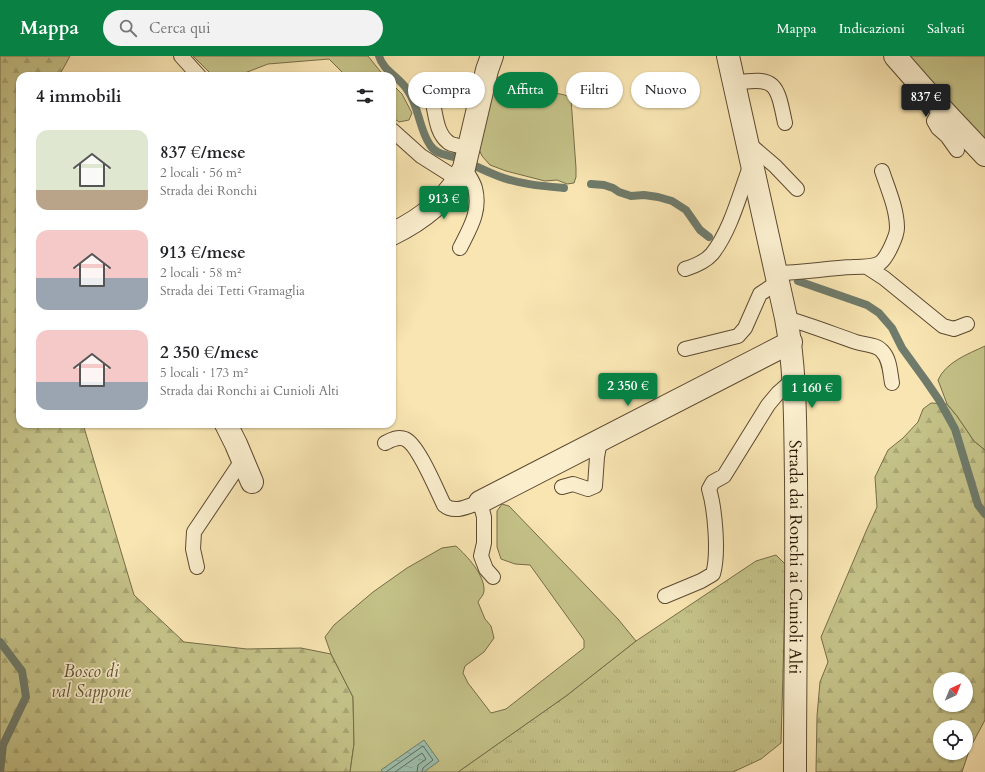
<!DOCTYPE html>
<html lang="it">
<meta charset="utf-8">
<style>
body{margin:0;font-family:Cardo,serif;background:#f2f2f2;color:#202124;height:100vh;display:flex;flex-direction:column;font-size:15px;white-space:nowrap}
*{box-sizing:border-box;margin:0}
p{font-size:13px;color:#757577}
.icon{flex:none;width:22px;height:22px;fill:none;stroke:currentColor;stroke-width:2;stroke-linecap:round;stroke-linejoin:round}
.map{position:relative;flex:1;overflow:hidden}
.drawer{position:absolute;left:16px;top:16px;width:380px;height:356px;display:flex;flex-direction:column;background:#fff;border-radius:12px;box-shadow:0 1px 3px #0004}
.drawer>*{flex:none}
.banner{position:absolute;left:408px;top:16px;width:380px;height:36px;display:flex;gap:8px}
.needle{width:26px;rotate:43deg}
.fabs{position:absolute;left:933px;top:616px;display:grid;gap:8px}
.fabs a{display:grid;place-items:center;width:40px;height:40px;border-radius:50%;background:#fff;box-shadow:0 1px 3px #0004;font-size:20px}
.price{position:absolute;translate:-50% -34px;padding:0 9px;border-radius:4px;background:#0b8043;color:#fff;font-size:13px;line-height:26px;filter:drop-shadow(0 1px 2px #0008)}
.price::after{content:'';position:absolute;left:50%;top:24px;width:12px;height:9px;margin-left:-6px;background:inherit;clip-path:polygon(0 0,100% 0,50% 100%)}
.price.current{background:#222;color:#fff}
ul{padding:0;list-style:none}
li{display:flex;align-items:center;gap:12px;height:100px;padding:0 20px}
li span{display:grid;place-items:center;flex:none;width:112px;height:80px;border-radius:12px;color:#555}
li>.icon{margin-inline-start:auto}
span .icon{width:48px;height:48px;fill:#fffc;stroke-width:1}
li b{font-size:17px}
h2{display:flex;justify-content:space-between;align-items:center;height:48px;padding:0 20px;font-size:17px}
.chip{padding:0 14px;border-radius:18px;background:#fff;box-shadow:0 1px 3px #0004;font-size:14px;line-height:36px}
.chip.current{background:#0b8043;color:#fff}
header{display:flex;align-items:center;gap:24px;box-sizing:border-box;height:56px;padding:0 20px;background:#0b8043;color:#fff}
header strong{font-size:19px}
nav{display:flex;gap:22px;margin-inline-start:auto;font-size:14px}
.search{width:280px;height:36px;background:#f2f2f2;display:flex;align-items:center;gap:10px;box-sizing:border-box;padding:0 14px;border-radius:22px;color:#757577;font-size:15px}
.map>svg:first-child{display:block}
</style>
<header>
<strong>Mappa</strong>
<div class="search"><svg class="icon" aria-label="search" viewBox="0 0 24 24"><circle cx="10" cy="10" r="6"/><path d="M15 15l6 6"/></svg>Cerca qui</div>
<nav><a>Mappa</a><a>Indicazioni</a><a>Salvati</a></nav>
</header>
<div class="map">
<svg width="985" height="716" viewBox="0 0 985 716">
<defs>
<pattern id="grass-tufts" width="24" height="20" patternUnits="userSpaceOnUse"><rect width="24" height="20" fill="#c4c288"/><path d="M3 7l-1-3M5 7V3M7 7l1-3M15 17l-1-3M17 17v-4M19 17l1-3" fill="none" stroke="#a8a674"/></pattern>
<pattern id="forest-firs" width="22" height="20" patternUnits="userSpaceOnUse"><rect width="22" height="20" fill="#c4c288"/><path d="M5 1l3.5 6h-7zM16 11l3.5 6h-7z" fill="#a8a674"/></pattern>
<pattern id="water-ripples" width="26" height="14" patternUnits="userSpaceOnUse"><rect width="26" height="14" fill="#9dbfad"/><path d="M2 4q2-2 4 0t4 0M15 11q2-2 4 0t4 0" fill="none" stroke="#87a393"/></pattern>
</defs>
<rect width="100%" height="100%" fill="#f8e5b2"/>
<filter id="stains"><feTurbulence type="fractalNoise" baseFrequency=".005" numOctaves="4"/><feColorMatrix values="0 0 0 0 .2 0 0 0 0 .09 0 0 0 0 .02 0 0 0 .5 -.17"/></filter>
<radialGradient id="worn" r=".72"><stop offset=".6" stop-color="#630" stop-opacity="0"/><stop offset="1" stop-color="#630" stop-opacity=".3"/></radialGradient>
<path fill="url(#grass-tufts)" stroke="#766c48" d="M776 499 786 509 781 687 761 703 733 716H458L566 640 636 585 756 505Z"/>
<path fill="url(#forest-firs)" stroke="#766c48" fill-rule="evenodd" d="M0 0H70L59 20H20V368H83L134 539 184 586 247 593 301 592 331 598 353 641 354 688 350 716H0Z
M931 347 947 348 957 360 974 385 985 394V664L970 692 962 716H816L817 660 820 626 828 606 821 581 867 473 877 451 875 421 888 394 903 382 918 366 923 353ZM940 623H966V649H940ZM940 671H966V697H940Z"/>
<path fill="#c4c288" stroke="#766c48" d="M193 0H368L384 20H346L329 3 268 8 237 20H213Z
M905 0H985V90Z
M497 21C508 22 535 20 541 30 548 31 548 33 553 36 559 39 565 37 571 43L576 112V121L574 127 567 128 557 124 545 125 506 115 490 109 482 100 478 91 491 22Z
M392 28 402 38 412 57 409 64 399 66 392 61Z
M985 290V394L974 385 957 360 947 348 938 324C946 306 968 298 985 290Z
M502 448 509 450 618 563 636 585 566 640 458 716H350L354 688 353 641 331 598 325 581 334 569 373 536 407 512 442 492 456 490C467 500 485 519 484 535 484 539 480 542 478 546L485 563 491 570 494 582 484 596 465 610 463 617 468 627 491 657 506 653 584 592V584L530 509 515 508 501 503 497 491V455Z"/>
<path fill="url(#water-ripples)" stroke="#6f7b6b" d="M424 684 439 705 424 716H383L381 714Z"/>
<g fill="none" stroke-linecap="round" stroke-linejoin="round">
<path stroke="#636a5a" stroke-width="1" d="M386 716 423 690 433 704 423 712 422 716
M395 716 422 697 426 703 418 709 417 716"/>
<path stroke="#6f7b6b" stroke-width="8" d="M379 0C383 15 401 22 408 35 419 51 419 73 430 89 437 100 448 98 459 103 472 108 485 115 498 120 518 128 542 130 564 132
M591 128 604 129 613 132 619 136 631 140 644 139 658 141 672 145 686 154 700 174 709 181
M798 225 867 249 879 257 892 272 902 292 926 325 939 344 955 373 978 449 985 458
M0 586 22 615 26 641 3 689 0 716"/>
<defs>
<path id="service" d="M181 0 199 20
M735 27C776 20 777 28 785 67
M426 28C437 44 432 74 448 86 452 90 463 90 469 92
M938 49V58L934 65 938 72 947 80 957 94
M392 74 421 100 459 124
M748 87 775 110 797 133
M460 192C470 172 481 155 475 132 473 125 468 118 464 112
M867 211 884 222 943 270 954 273 967 268
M685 213C695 210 705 206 712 198 731 174 740 137 751 108
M776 217C802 217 827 212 853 211 862 210 872 212 880 207 887 202 897 180 897 172 897 153 888 133 882 115
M786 262C810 269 833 278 856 286 865 289 876 288 882 295 890 303 890 316 892 327
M685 293 738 280 745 272 760 238 778 226
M385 387C391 384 398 380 405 383 418 388 437 435 444 449 455 458 468 450 480 446L484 461V487L481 500 486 513 493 521
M562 431 573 428 588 433 595 430 597 401 600 385
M197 511 193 493 194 476 243 403
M665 540 701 525 713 518C719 498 715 453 709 433L713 426 724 420 768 349 778 337 794 323"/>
<g id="minor">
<path id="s1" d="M728 0 786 262C796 315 795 368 796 422 797 520 795 618 795 716"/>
<path d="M895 0 938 49 985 99"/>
<path d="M392 178C421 164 450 142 464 112L487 14 492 0"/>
<path d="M226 368 236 388 252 426"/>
<path d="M480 446 791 286"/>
</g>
</defs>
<use href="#service" stroke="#5d4a32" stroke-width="16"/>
<use href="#minor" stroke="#5d4a32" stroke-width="24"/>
<use href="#service" stroke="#faeecd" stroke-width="14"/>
<use href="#minor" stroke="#faeecd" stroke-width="22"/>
</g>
<g text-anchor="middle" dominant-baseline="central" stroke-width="3.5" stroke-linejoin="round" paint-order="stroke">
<g font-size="17" fill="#291607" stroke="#faeecd">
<text stroke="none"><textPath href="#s1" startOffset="508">Strada dai Ronchi ai Cunioli Alti</textPath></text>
</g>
<g font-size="17" font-style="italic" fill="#5f5234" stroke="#faeecd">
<text x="91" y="615">Bosco di<tspan x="91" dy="20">val Sappone</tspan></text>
</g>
</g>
<rect width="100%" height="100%" filter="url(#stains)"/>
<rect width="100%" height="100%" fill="url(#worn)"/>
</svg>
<div class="fabs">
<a><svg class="needle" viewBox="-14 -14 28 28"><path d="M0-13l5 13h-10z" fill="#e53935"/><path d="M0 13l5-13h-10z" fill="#757577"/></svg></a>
<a><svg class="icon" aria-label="locate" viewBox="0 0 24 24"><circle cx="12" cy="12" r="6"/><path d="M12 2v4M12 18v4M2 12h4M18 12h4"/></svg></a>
</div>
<b class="price current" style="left:926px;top:62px">837 €</b>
<b class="price" style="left:444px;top:164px">913 €</b>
<b class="price" style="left:628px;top:351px">2 350 €</b>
<b class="price" style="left:812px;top:353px">1 160 €</b>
<div class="banner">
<a class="chip">Compra</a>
<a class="chip current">Affitta</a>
<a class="chip">Filtri</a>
<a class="chip">Nuovo</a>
</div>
<section class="drawer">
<h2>4 immobili<svg class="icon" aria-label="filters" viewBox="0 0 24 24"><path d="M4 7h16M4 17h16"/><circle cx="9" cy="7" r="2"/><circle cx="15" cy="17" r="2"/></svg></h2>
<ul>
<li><span style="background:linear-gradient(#dfe7d0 75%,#b9a48a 0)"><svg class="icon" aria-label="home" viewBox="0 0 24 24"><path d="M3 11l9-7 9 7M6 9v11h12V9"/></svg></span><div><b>837 €/mese</b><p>2 locali · 56 m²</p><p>Strada dei Ronchi</p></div></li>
<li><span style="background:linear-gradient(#f6c9c9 60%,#9aa5b1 0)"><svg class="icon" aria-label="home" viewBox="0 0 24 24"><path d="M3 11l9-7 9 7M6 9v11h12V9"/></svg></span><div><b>913 €/mese</b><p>2 locali · 58 m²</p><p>Strada dei Tetti Gramaglia</p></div></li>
<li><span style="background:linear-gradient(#f6c9c9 65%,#9aa5b1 0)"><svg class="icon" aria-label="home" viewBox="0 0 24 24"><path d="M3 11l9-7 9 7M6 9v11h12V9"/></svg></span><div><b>2 350 €/mese</b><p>5 locali · 173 m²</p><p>Strada dai Ronchi ai Cunioli Alti</p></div></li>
</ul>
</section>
</div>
